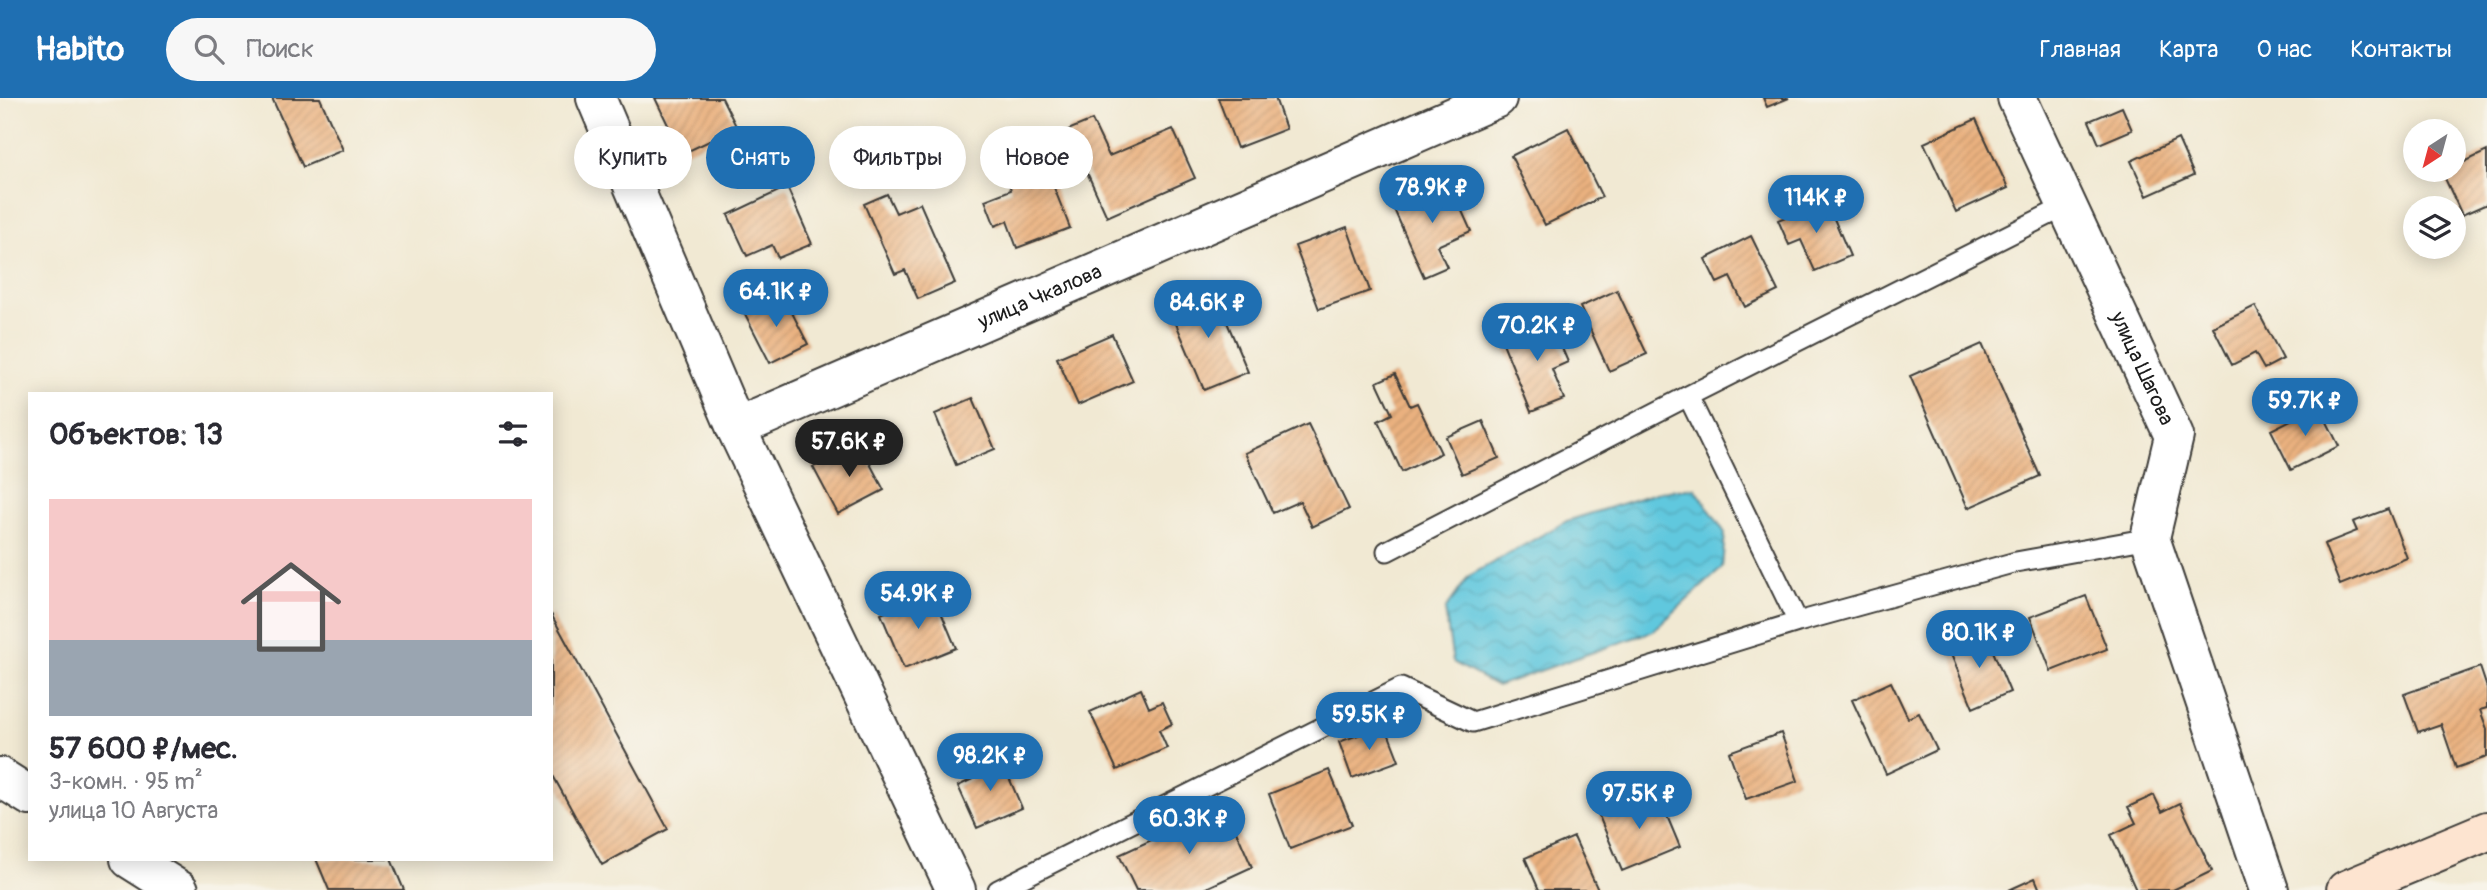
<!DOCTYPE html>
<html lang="ru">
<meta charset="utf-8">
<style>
body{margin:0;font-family:Pangolin,sans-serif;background:#f7f7f7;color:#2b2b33;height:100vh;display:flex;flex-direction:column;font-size:26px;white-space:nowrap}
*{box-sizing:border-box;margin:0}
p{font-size:23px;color:#7c7c81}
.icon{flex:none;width:38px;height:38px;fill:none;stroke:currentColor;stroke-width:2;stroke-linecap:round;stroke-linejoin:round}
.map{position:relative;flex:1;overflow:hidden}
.drawer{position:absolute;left:28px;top:294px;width:525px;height:469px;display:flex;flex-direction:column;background:#fff;border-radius:0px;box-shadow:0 4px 18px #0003}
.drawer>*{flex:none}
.top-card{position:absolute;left:574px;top:28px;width:665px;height:63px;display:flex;gap:14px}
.needle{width:46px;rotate:216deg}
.controls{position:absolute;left:2403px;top:21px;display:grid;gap:14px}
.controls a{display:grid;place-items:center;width:63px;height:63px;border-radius:50%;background:#fff;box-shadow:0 4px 18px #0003;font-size:35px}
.price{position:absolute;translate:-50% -60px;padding:0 16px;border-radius:24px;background:#1f6fb2;color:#fff;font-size:23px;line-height:46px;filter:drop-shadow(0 2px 4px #0008)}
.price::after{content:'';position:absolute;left:50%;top:42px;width:21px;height:16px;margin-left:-10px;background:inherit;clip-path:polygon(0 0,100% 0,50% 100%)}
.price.active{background:#222;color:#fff}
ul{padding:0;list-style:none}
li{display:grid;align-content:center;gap:14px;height:371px;padding:0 21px}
li span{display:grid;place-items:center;height:217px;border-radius:0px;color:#555}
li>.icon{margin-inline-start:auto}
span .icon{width:126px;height:126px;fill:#fffc;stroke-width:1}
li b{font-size:30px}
h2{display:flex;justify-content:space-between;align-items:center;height:84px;padding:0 21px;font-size:30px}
.pill{padding:0 24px;border-radius:32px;background:#fff;box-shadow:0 4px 18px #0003;font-size:24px;line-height:63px}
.pill.active{background:#1f6fb2;color:#fff}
header{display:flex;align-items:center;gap:42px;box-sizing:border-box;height:98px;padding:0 35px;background:#1f6fb2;color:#fff}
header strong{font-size:33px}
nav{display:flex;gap:38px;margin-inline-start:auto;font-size:24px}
.search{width:490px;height:63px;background:#f7f7f7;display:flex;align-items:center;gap:18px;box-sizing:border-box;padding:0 24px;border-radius:38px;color:#7c7c81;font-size:26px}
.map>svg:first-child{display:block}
</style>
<header>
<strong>Habito</strong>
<div class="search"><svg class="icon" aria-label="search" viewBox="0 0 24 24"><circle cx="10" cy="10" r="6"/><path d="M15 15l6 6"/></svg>Поиск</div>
<nav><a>Главная</a><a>Карта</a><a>О нас</a><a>Контакты</a></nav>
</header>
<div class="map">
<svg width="2487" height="792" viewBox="0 0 2487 792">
<defs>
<pattern id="water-waves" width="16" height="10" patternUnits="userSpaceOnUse" patternTransform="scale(1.75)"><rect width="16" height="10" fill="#61c8de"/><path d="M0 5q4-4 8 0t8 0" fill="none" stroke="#54abbe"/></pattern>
<pattern id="building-hatch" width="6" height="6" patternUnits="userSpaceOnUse" patternTransform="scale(1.75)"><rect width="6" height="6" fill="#eab17f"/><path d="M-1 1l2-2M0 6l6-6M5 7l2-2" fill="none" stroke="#c8986d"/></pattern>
</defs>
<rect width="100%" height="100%" fill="#f7f3e8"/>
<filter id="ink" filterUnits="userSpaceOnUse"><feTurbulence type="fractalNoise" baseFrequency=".0143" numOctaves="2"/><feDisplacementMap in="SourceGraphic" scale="14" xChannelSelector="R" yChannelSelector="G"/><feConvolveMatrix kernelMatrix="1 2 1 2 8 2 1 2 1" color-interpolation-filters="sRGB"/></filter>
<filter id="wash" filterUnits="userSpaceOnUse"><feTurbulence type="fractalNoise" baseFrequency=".00686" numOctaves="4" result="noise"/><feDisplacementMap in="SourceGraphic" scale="28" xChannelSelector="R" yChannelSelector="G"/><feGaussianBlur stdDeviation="1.57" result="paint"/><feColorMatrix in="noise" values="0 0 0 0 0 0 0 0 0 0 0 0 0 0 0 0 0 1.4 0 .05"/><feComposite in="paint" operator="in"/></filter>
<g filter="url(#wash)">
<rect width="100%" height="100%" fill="#f1e9d3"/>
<path fill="url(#water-waves)" stroke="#3e727d" stroke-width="2" d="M1695 390 1725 435 1722 470 1653 533 1497 588 1453 564 1445 512 1469 478 1567 423 1659 394Z"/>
<g id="blocks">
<path fill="url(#building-hatch)" d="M272 0H320L343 52 303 69Z
M655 0H722L737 30 682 56Z
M1218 0H1275L1286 31 1237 50Z
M1763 0H1789L1767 9Z
M2122 9 2132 32 2099 46 2089 23Z
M1976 21 2008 90 1956 114 1924 45Z
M1092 22 1109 58 1173 31 1195 80 1107 119 1068 32Z
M1568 30 1602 99 1545 127 1511 58Z
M2178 41 2194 77 2147 98 2131 63Z
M2487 53V106L2462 117 2442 74 2454 72V69Z
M1026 69 1032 84 1049 77 1070 130 1017 150 1007 123 995 128 985 102 1011 92 1006 77Z
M1449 84 1471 133 1437 148 1447 169 1424 179 1393 109Z
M787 89 812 146 778 160 772 147 747 158 728 117Z
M887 96 896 115 920 105 955 185 918 201 905 172 895 176 864 106Z
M1826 102 1850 158 1815 173 1801 142 1789 147 1778 122Z
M1347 129 1370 193 1319 211 1295 148Z
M1751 138 1778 193 1745 209 1730 179 1717 185 1705 161Z
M1213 191 1248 274 1204 292 1169 209Z
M1617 192 1647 256 1609 273 1580 209Z
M783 197 808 246 770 265 745 216Z
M2255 208 2283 261 2264 271 2255 255 2232 267 2213 229Z
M1549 220 1568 264 1552 271 1564 301 1531 314 1501 240Z
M1112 236 1133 283 1078 307 1057 260Z
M1982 246 2040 378 1968 410 1910 278Z
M1395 276 1410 308 1417 305 1441 355 1402 374 1378 323 1392 316 1377 284Z
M973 300 995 351 956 367 935 316Z
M2319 308 2339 348 2291 372 2271 332Z
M1483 323 1499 360 1462 376 1446 339Z
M1308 326 1349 411 1312 429 1300 403 1273 415 1245 355Z
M859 345 884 392 838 416 813 369Z
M2388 411 2407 460 2340 487 2324 446 2357 433 2353 424Z
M933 495 956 550 904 571 881 516Z
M2086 498 2107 551 2051 573 2030 519Z
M551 516 668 731 602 767 551 674Z
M1985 534 2010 594 1973 610 1948 549Z
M2480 569 2487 590V610L2480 612 2487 631V659L2456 670 2441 626 2418 634 2404 596Z
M1891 584 1908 620 1919 615 1937 652 1886 676 1852 602Z
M1141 591 1149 610 1162 604 1172 626 1159 632 1167 650 1117 672 1090 614Z
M1385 627 1399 663 1352 680 1339 644Z
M1781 635 1798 683 1746 701 1729 654Z
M999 656 1022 710 977 730 958 688 981 677 976 666Z
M1329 672 1352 727 1290 751 1269 696Z
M1657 694 1680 749 1622 773 1599 718Z
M2154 697 2162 714 2180 705 2212 773 2173 792H2136L2111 737 2136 725 2128 709Z
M1225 708 1252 769 1202 792H1136L1119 757Z
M1574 739 1598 792H1539L1525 760Z
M316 761H391L404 792H329Z
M2035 780 2040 792H2009Z"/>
</g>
</g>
<g filter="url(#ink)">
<use href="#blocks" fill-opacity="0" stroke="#3c3b37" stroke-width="2"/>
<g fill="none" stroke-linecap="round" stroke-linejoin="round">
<defs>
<path id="lane" d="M1387 453 1688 298
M1798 524 1688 298 2066 108
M998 792 1401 590 1473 624 1798 524 2016 464 2150 440"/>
<g id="street">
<path d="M596 0 736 330 956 792"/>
<path id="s1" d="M2017 0 2174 338 2150 440 2269 792"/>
<path id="s2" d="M736 330 1497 0"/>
<path d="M0 679 30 698"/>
<path d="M130 761 179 792"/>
</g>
<path id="secondary" d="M2346 792 2487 733"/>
</defs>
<use href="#lane" stroke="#3c3b37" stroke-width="23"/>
<use href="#street" stroke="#3c3b37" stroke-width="42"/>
<use href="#secondary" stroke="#3c3b37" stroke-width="42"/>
<use href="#lane" stroke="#fff" stroke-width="19"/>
<use href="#street" stroke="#fff" stroke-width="38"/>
<use href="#secondary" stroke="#fde4d0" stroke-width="38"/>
</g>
</g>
<g text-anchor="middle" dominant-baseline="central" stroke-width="5" stroke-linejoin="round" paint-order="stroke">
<g font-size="21" fill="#1c1c1c" stroke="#f7f3e8">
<text stroke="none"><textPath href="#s2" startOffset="331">улица Чкалова</textPath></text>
<text stroke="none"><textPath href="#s1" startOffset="298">улица Шагова</textPath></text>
</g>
</g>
</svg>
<div class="controls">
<a><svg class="needle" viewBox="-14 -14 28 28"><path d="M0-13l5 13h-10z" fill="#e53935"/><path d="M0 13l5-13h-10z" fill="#7c7c81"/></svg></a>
<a><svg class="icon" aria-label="layers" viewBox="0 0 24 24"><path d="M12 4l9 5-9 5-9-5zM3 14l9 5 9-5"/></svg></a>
</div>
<b class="price" style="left:1432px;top:127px">78.9K ₽</b>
<b class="price" style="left:1816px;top:137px">114K ₽</b>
<b class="price" style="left:776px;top:231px">64.1K ₽</b>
<b class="price" style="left:1208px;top:242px">84.6K ₽</b>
<b class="price" style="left:1537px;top:265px">70.2K ₽</b>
<b class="price" style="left:2305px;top:340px">59.7K ₽</b>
<b class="price active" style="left:849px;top:381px">57.6K ₽</b>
<b class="price" style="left:918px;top:533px">54.9K ₽</b>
<b class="price" style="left:1979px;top:572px">80.1K ₽</b>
<b class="price" style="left:1369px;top:654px">59.5K ₽</b>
<b class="price" style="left:990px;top:695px">98.2K ₽</b>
<b class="price" style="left:1639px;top:733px">97.5K ₽</b>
<b class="price" style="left:1189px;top:758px">60.3K ₽</b>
<div class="top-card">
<a class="pill">Купить</a>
<a class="pill active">Снять</a>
<a class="pill">Фильтры</a>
<a class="pill">Новое</a>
</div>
<section class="drawer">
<h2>Объектов: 13<svg class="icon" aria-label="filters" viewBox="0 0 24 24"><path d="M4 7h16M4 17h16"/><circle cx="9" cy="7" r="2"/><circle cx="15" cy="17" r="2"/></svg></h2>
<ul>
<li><span style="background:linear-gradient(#f6c9c9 65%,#9aa5b1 0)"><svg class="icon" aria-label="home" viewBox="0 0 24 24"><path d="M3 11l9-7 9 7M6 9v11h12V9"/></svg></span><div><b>57 600 ₽/мес.</b><p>3-комн. · 95 m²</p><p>улица 10 Августа</p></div></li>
</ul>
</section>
</div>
